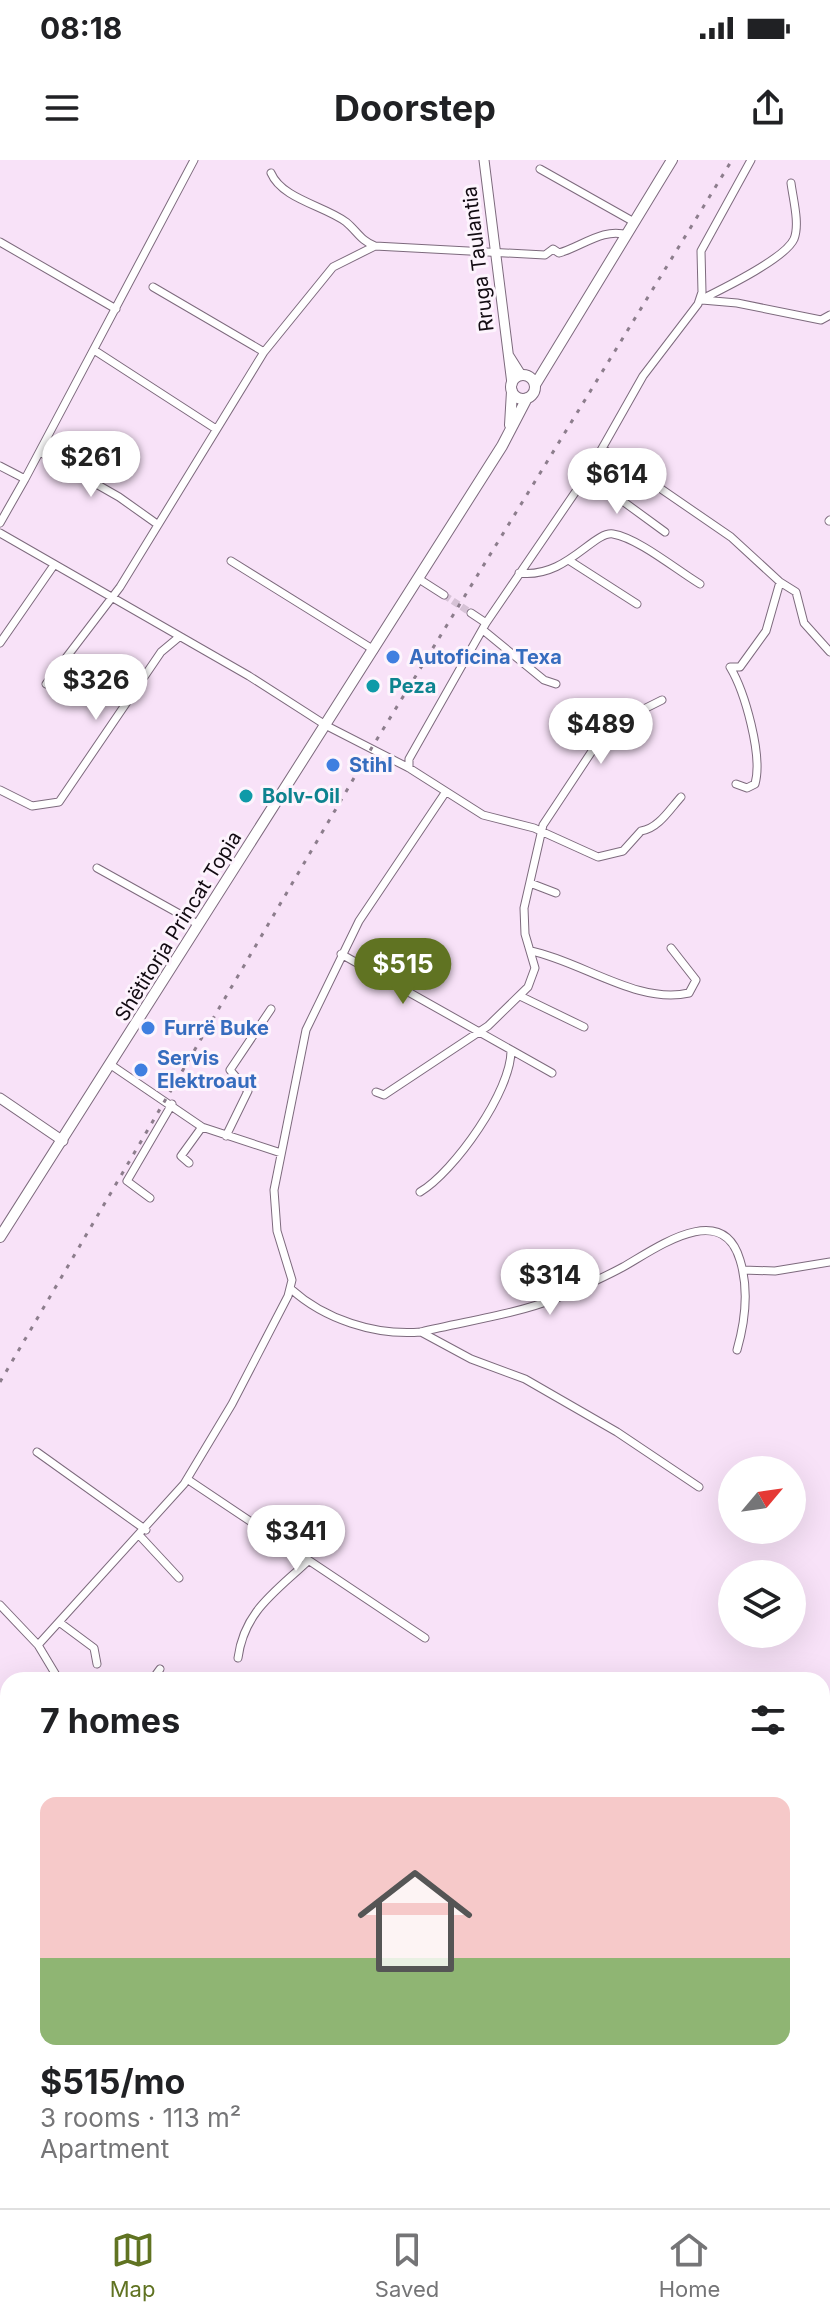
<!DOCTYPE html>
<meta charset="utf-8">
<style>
body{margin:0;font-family:Inter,sans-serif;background:#f2f2f2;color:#202124;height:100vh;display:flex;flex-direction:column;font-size:30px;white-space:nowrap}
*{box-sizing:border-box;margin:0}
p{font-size:26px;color:#757577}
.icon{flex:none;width:44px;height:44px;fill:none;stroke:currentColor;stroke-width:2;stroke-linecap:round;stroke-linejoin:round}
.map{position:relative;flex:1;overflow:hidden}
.details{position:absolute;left:0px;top:1512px;width:830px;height:536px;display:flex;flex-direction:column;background:#fff;border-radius:24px 24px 0 0;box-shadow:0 8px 32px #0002}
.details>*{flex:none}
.needle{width:52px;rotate:61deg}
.buttons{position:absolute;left:718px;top:1296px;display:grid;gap:16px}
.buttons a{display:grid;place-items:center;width:88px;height:88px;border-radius:50%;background:#fff;box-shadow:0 8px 32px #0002;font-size:40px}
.price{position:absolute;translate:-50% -68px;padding:0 18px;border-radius:28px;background:#fff;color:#222;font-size:26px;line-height:52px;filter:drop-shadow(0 2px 4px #0008)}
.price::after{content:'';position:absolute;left:50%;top:48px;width:24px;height:18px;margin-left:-12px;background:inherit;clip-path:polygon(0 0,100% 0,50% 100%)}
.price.current{background:#607322;color:#fff}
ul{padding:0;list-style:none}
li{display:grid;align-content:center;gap:16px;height:424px;padding:0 40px}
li+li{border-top:2px solid #e0e0e0}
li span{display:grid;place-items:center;height:248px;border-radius:16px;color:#555}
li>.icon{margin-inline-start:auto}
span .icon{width:144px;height:144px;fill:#fffc;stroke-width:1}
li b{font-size:34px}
h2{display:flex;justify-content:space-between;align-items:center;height:96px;padding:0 40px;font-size:34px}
.status{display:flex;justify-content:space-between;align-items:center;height:56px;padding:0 40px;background:#fff;direction:ltr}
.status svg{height:22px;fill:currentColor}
header{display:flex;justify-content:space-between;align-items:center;height:104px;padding:0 40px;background:#fff;font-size:36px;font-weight:700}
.tabs{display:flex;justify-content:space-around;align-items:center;height:112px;border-top:2px solid #e0e0e0;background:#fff;font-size:22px;color:#757577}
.tabs a{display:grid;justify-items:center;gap:4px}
.tabs .current{color:#607322}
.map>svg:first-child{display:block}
</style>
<div class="status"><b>08:18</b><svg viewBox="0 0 49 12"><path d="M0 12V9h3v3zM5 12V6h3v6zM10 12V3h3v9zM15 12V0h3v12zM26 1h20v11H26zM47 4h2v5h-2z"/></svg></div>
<header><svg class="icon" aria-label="menu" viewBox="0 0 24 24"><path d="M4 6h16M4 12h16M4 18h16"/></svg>Doorstep<svg class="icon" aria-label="share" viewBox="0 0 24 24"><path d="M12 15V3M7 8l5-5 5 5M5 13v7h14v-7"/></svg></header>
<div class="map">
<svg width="830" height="2048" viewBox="0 0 830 2048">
<rect width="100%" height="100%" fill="#f8e2f8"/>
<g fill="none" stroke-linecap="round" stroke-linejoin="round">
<path stroke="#d6c2d6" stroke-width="7" stroke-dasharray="7 3.5" stroke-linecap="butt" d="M444 435 471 453"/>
<defs>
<path id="minor" d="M540 9 634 62
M271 13C282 39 325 46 346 62 357 71 361 81 375 86
M0 82 116 149
M153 127 264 192
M700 140C720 130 785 99 794 79 800 64 793 39 791 23
M702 140 737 143 821 160 830 155
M94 190 216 269
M603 289 731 377 780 422 796 432 804 463 830 492
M40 292 119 337 157 364
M0 306 25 319 0 363
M587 315 665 372
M25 319 194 0
M829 361 830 360
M0 373 249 516 327 566 409 608 483 655 534 668 598 697 623 691 641 671C658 669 670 649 681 637
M231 401 374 490
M570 401 637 444
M519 413C566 419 593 371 613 374 638 378 678 411 700 424
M419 419 444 435
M471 453 486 463
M483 470 544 520 556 524
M0 483 54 405
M46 524 120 427 264 192 333 107 375 86 545 95 553 89 559 93C581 87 604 67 627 75
M409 608V599L486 463 587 315 643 216 698 144 702 132 701 91 751 0
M736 624 747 628 755 624C763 596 745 532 730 507H740L766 471 780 422
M0 630 32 646 59 642 161 492 179 477
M97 708 194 762
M530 723 556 733
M531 791C581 801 638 845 689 833L696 820 671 788
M341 794 552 913
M520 836 584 867
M111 905 202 967 281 993
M376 932 384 935 488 866 528 827 535 808 525 774 524 748 543 665 602 576 616 563 662 540
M226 976 248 931 230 910 271 849
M189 1003 181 996 202 967
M420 1032C454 1012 512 930 511 890
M150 1038 127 1021 172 944
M743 1110 775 1111 830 1102
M291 1129C324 1159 375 1176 421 1172 466 1161 513 1155 557 1138 580 1128 601 1119 623 1107 655 1089 722 1039 740 1100 749 1129 745 1162 737 1190
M421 1172 471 1199 525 1219 617 1272 699 1327
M37 1292 146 1370
M187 1319 425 1478
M140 1376 179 1418
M0 1445 38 1485 59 1520
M59 1462 94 1488 97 1504
M38 1485 184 1324 232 1244 288 1136 292 1120 277 1071 274 1030 306 870 359 761 445 633
M238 1498C244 1452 274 1433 307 1402
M152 1520 160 1509
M0 1668H8
M0 1828 8 1827
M0 1887 8 1884
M0 1962 8 1957
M72 2048 78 2040
M463 2048 465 2040"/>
<path id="tertiary" d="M484 0 512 224
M509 196 521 215
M0 938 63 981
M0 2043 14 2048"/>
<path id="secondary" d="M511 227a12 12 0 1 1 24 0a12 12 0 1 1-24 0Z
M535 225 672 0
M510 265 512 231
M0 1077 502 286 527 238"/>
</defs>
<use href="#minor" stroke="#7d6a7d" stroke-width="9"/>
<use href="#tertiary" stroke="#7d6a7d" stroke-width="11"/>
<use href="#secondary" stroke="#7d6a7d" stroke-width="12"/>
<use href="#minor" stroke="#fff" stroke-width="7"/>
<use href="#tertiary" stroke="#fff" stroke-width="9"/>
<use href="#secondary" stroke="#fff" stroke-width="10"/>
<path stroke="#8c7d8c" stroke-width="3" stroke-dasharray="4 8" stroke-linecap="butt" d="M0 1222 371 589 732 0"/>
</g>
<g fill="#3f7fe0" stroke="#fdf4fd" stroke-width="3">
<circle cx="393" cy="497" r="8"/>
<circle cx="333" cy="605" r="8"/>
<circle cx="148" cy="868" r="8"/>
<circle cx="141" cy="910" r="8"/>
</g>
<g fill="#0f9aa8" stroke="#fdf4fd" stroke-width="3">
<circle cx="373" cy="526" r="8"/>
<circle cx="246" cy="636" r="8"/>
</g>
<g text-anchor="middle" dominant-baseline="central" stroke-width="6" stroke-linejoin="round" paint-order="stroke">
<g font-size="20" fill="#120b12" stroke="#fdf4fd">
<text transform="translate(478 99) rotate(-97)">Rruga Taulantia</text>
<text transform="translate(178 766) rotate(-58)">Shëtitorja Princat Topia</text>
</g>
<g font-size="20" font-weight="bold" fill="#366cbe" stroke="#fdf4fd" text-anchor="start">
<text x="409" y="497">Autoficina Texa</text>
<text x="349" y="605">Stihl</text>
<text x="164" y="868">Furrë Buke</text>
<text x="157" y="898">Servis<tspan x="157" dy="23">Elektroaut</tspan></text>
</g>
<g font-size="20" font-weight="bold" fill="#0d838f" stroke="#fdf4fd" text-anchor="start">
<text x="389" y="526">Peza</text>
<text x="262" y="636">Bolv-Oil</text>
</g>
</g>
</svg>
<div class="buttons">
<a><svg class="needle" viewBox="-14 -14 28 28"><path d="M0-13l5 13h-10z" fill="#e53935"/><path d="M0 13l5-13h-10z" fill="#757577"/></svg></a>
<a><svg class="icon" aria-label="layers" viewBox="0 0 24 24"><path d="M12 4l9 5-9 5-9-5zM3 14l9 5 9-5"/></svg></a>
</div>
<b class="price" style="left:91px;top:339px">$261</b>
<b class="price" style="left:617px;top:356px">$614</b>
<b class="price" style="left:96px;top:562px">$326</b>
<b class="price" style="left:601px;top:606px">$489</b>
<b class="price current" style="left:403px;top:846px">$515</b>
<b class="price" style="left:550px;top:1157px">$314</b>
<b class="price" style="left:296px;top:1413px">$341</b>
<section class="details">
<h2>7 homes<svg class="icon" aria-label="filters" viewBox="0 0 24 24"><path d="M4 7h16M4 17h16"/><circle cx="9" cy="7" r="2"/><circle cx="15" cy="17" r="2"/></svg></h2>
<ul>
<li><span style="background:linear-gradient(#f6c9c9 65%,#8fb573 0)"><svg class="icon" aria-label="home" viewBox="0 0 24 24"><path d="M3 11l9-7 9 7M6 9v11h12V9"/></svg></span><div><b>$515/mo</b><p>3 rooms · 113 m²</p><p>Apartment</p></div></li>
</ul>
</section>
</div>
<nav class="tabs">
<a class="current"><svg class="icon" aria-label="map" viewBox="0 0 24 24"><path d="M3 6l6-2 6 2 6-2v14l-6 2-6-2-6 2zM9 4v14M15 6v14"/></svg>Map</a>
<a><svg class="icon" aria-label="saved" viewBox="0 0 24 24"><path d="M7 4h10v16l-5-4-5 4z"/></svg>Saved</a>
<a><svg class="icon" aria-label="home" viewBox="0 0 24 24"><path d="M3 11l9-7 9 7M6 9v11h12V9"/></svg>Home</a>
</nav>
